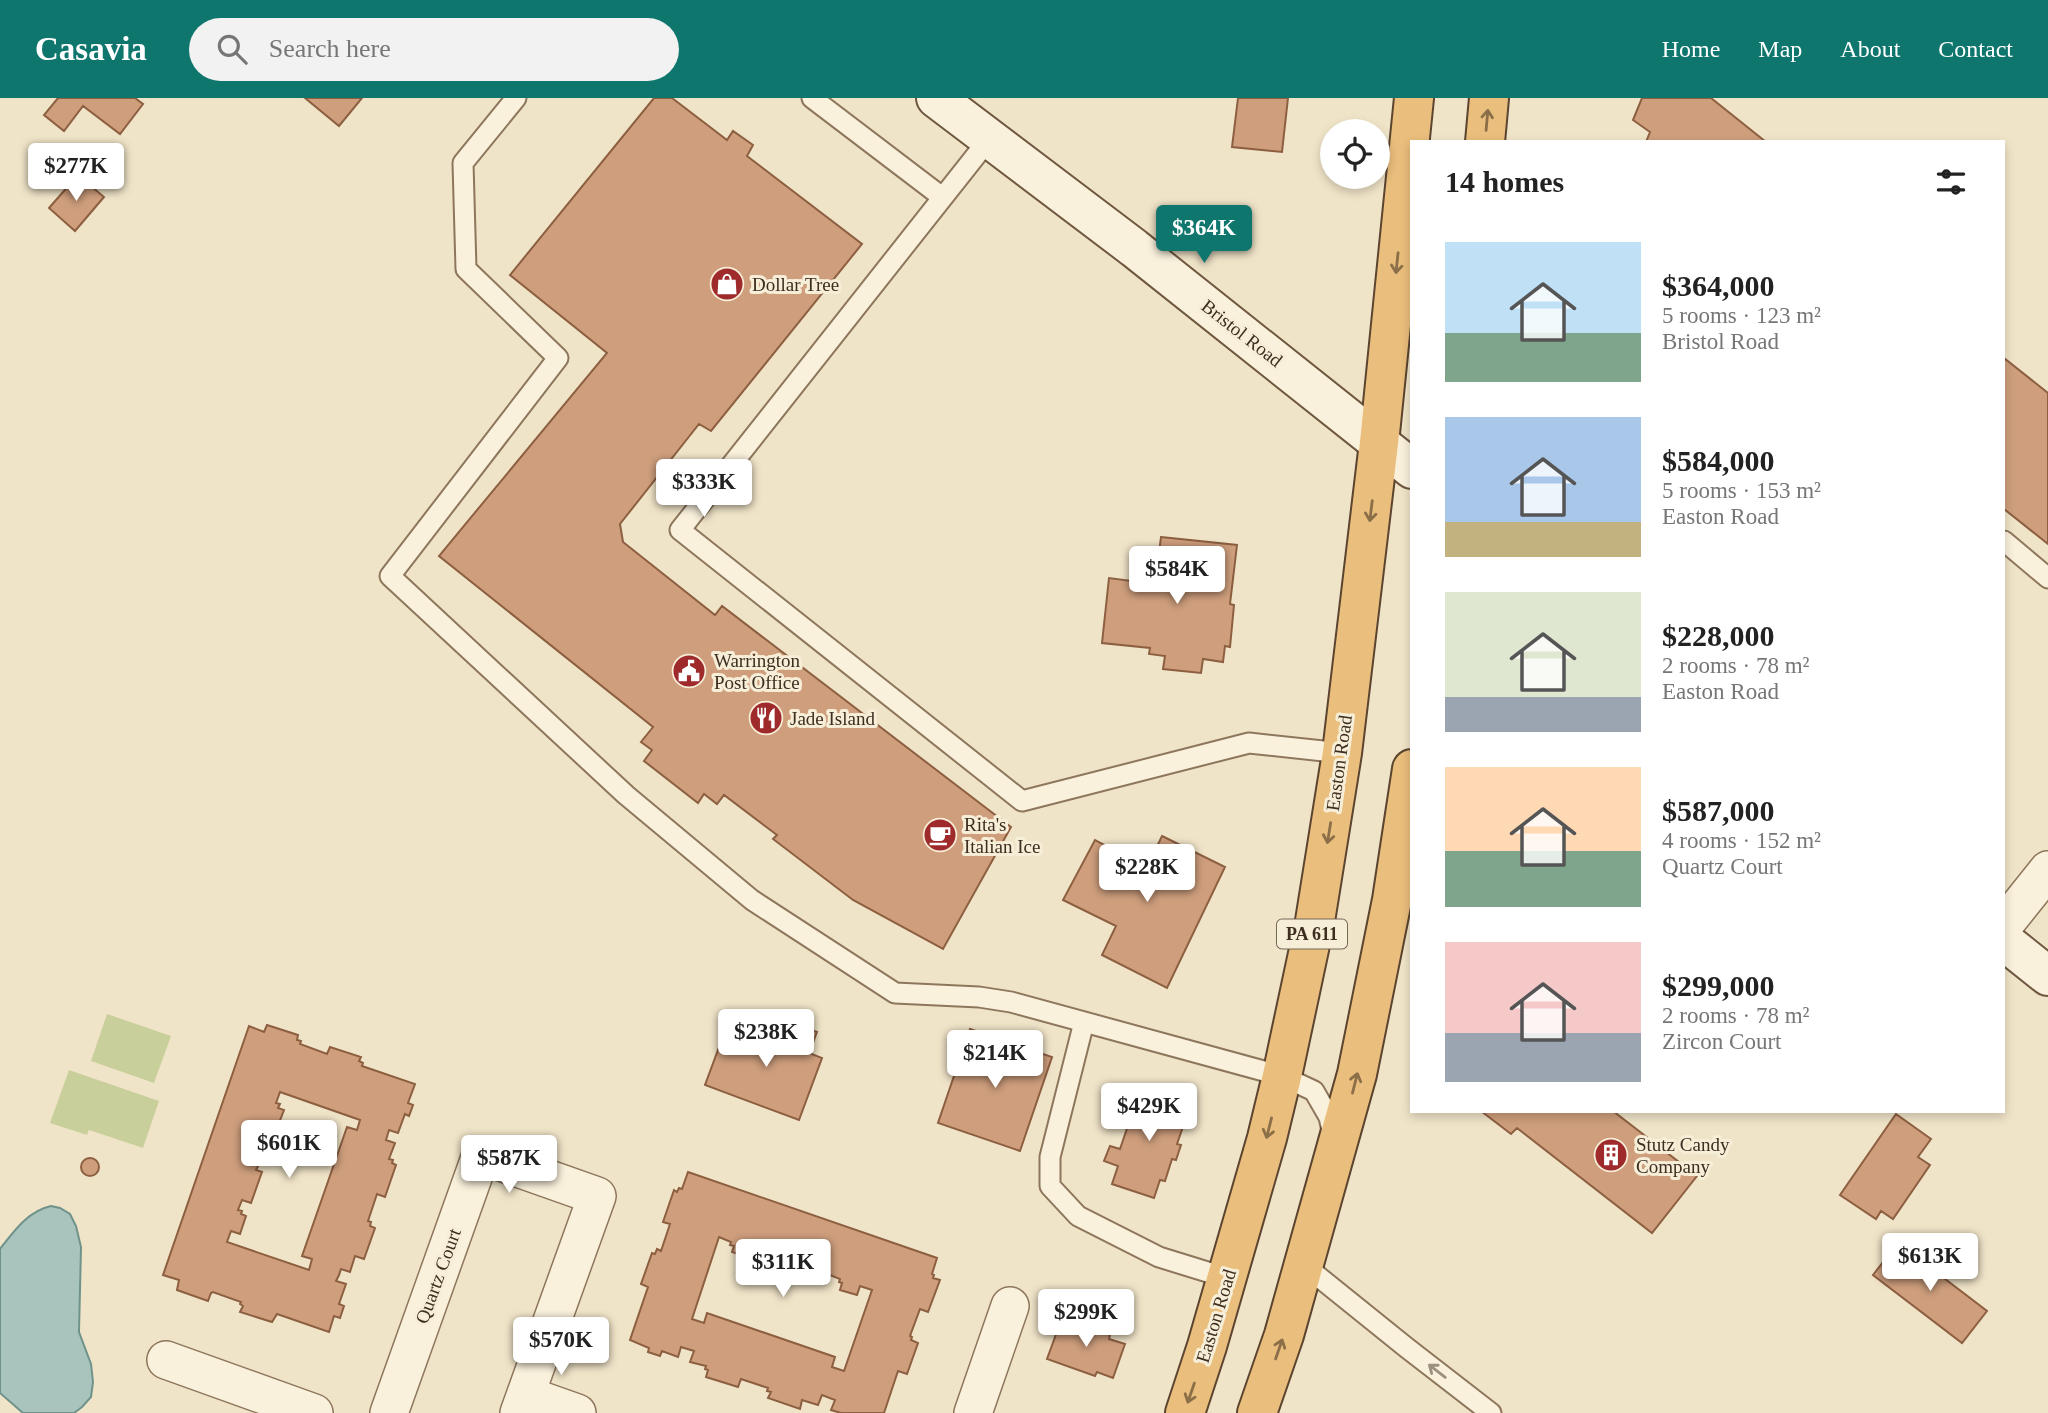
<!DOCTYPE html>
<meta charset="utf-8">
<style>
body{margin:0;font-family:Georgia,serif;background:#f2f2f2;color:#222;height:100vh;display:flex;flex-direction:column;font-size:26px;white-space:nowrap}
*{box-sizing:border-box;margin:0}
p{font-size:23px;color:#767676}
.icon{flex:none;width:38px;height:38px;fill:none;stroke:currentColor;stroke-width:2;stroke-linecap:round;stroke-linejoin:round}
.map{position:relative;flex:1;overflow:hidden}
.panel{position:absolute;left:1410px;top:42px;width:595px;height:973px;display:flex;flex-direction:column;background:#fff;border-radius:0px;box-shadow:0 4px 10px #0003}
.panel>*{flex:none}
.fabs{position:absolute;left:1320px;top:21px;display:grid;gap:14px}
.fabs a{display:grid;place-items:center;width:70px;height:70px;border-radius:50%;background:#fff;box-shadow:0 4px 10px #0003;font-size:35px}
.price{position:absolute;translate:-50% -60px;padding:0 16px;border-radius:7px;background:#fff;color:#222;font-size:23px;line-height:46px;filter:drop-shadow(0 2px 4px #0008)}
.price::after{content:'';position:absolute;left:50%;top:42px;width:21px;height:16px;margin-left:-10px;background:inherit;clip-path:polygon(0 0,100% 0,50% 100%)}
.price.active{background:#0f766e;color:#fff}
ul{padding:0;list-style:none}
li{display:flex;align-items:center;gap:21px;height:175px;padding:0 35px}
li span{display:grid;place-items:center;flex:none;width:196px;height:140px;border-radius:0px;color:#555}
li>.icon{margin-inline-start:auto}
span .icon{width:84px;height:84px;fill:#fffc;stroke-width:1}
li b{font-size:30px}
h2{display:flex;justify-content:space-between;align-items:center;height:84px;padding:0 35px;font-size:30px}
header{display:flex;align-items:center;gap:42px;box-sizing:border-box;height:98px;padding:0 35px;background:#0f766e;color:#fff}
header strong{font-size:33px}
nav{display:flex;gap:38px;margin-inline-start:auto;font-size:24px}
.search{width:490px;height:63px;background:#f2f2f2;display:flex;align-items:center;gap:18px;box-sizing:border-box;padding:0 24px;border-radius:38px;color:#767676;font-size:26px}
.map>svg:first-child{display:block}
</style>
<header>
<strong>Casavia</strong>
<div class="search"><svg class="icon" aria-label="search" viewBox="0 0 24 24"><circle cx="10" cy="10" r="6"/><path d="M15 15l6 6"/></svg>Search here</div>
<nav><a>Home</a><a>Map</a><a>About</a><a>Contact</a></nav>
</header>
<div class="map">
<svg width="2048" height="1315" viewBox="0 0 2048 1315">
<rect width="100%" height="100%" fill="#f0e4c8"/>
<path fill="#c9cf9b" d="M107 916 171 938 154 985 91 963Z
M69 972 159 1003 143 1050 89 1032 87 1037 50 1025Z"/>
<path fill="#a9c4bc" stroke="#6f938a" stroke-width="2" d="M51 1108 60 1110 70 1116 76 1128 81 1149 79 1234 91 1266 93 1284 91 1299 82 1309 74 1315H23L0 1295V1151C14 1133 28 1113 51 1108Z"/>
<path fill="#cf9f7d" stroke="#8d5f41" stroke-width="2" fill-rule="evenodd" d="M58 0H135L143 6 120 36 83 8 64 33 44 17Z
M305 0H362L339 28Z
M654 0H672L727 42 733 33 753 47 747 58 862 146 711 333 699 326 620 426 623 444 715 517 722 508 1011 729 943 851 853 802 773 741 777 737 724 697 717 706 704 696 698 705 644 663 652 652 641 644 653 629 439 458 607 255 510 177Z
M1238 0H1288L1282 54 1232 49Z
M1642 0H1711L1766 44H1646L1650 34 1633 22Z
M78 77 104 99 75 133 49 110Z
M2004 260 2048 295V446L2004 411Z
M1161 439 1237 447 1230 506 1234 507 1230 549 1225 548 1223 564 1203 561 1201 575 1163 571 1165 558 1149 556 1150 550 1102 545 1109 480 1155 486Z
M1162 738 1225 769 1167 890 1102 857 1116 828 1063 802 1095 742 1147 769Z
M728 925 788 947 795 927 817 934 809 955 822 960 799 1022 705 987Z
M267 927 298 937 297 942 301 943 300 946 327 956 330 949 361 959 359 963 363 965 362 968 415 986 408 1005 413 1007 409 1018 405 1016 398 1035 389 1032 386 1042 395 1045 389 1061 393 1062 392 1065 396 1067 385 1099 377 1096 368 1123 371 1124 370 1128 375 1130 364 1161 355 1158 350 1174 341 1171 339 1177 336 1183 346 1186 339 1206 344 1208 340 1220 334 1218 329 1234 277 1216 272 1224 240 1214 243 1208 240 1206 241 1204 213 1194 211 1195 208 1203 177 1192 179 1182 163 1177 249 928 264 934ZM280 994 360 1022 357 1032 347 1029 302 1158 312 1161 309 1172 227 1144 231 1133 240 1136 246 1118 241 1116 242 1113 238 1112 242 1102 251 1105 262 1074 256 1072 258 1068 255 1066 258 1056 267 1059 273 1043 267 1041 268 1037 265 1036 268 1026 277 1030 284 1012 278 1010 280 1006 276 1005Z
M970 931 1052 959 1020 1053 938 1025Z
M1144 989 1187 1003 1182 1019 1186 1020 1177 1046 1181 1047 1176 1062 1172 1061 1165 1083 1160 1082 1154 1100 1112 1086 1118 1068 1104 1063 1110 1048 1120 1051 1136 1004H1139Z
M1481 1013H1613L1697 1078 1652 1135 1517 1030 1511 1036Z
M1896 1016 1931 1041 1918 1059 1930 1067 1893 1121 1881 1113 1876 1121 1840 1097Z
M81 1069a9 9 0 1 1 18 0a9 9 0 1 1-18 0Z
M688 1074 937 1160 932 1176 934 1177 933 1180 940 1182 928 1214 920 1211 910 1238 912 1239 911 1242 918 1245 907 1276 898 1273 884 1315H841L831 1312 835 1302 822 1297 818 1307 802 1302 800 1311 768 1300 771 1294 767 1293 768 1290 741 1281 738 1289 706 1279 708 1272 705 1271 706 1268 690 1264 694 1253 681 1249 678 1259 662 1253 660 1258 648 1254 649 1250 630 1242 648 1189 641 1186 652 1155 655 1156 657 1151 661 1153 670 1126 663 1124 674 1092 677 1094 679 1090 682 1091ZM719 1139 731 1144 730 1147 734 1148 732 1154 749 1160 752 1151 764 1154 763 1158 765 1159 763 1165 795 1176 798 1167 808 1170 807 1173 811 1174 808 1181 825 1186 827 1180H829L830 1177 840 1181 839 1184 842 1185 840 1192 857 1197 860 1188 872 1192 844 1273 832 1269 835 1259 707 1215 704 1225 692 1221Z
M1898 1145 1987 1213 1962 1245 1873 1177Z
M1062 1220 1110 1237 1109 1241 1125 1246 1113 1280 1097 1274 1095 1278 1047 1261Z"/>
<g fill="none" stroke-linecap="round" stroke-linejoin="round">
<defs>
<path id="service" d="M516 0 463 65 466 171 558 260 390 478 626 697 752 802 895 895 979 899 1011 904 1282 978 1314 993 1329 1019 1333 1037
M812 0 942 99
M989 41 680 432 1022 703 1249 645 1342 655
M2004 443 2048 480
M1084 924 1050 1059V1088L1078 1118 1159 1159 1227 1180
M1304 1167 1407 1250 1491 1315"/>
<path id="minor" d="M2004 827 2048 772
M166 1262 314 1315
M526 1297 577 1315
M389 1315 481 1057 597 1098 519 1315
M973 1315 1010 1208"/>
<path id="secondary" d="M936 0 1134 150 1412 371
M2004 843 2048 878"/>
<path id="trunk" d="M1485 44 1489 0
M1185 1315 1207 1248 1267 1040 1282 978 1315 823 1342 655 1379 345 1414 0
M1257 1315 1284 1237 1357 976 1392 802 1412 671"/>
</defs>
<use href="#service" stroke="#8d765c" stroke-width="23"/>
<use href="#minor" stroke="#8d765c" stroke-width="40"/>
<use href="#secondary" stroke="#6f573f" stroke-width="42"/>
<use href="#trunk" stroke="#5b4430" stroke-width="42"/>
<use href="#service" stroke="#faf1dc" stroke-width="19"/>
<use href="#minor" stroke="#faf1dc" stroke-width="37"/>
<use href="#secondary" stroke="#faf1dc" stroke-width="38"/>
<use href="#trunk" stroke="#eabe7c" stroke-width="38"/>
</g>
<defs><path id="oneway-shaft" d="M-6 0H5M1.5-3L5.5 0L1.5 3" fill="none" stroke-width="1.6" stroke-linecap="round" stroke-linejoin="round" transform="scale(1.75)"/></defs>
<g stroke="#8b6f49">
<use href="#oneway-shaft" transform="translate(1487 22) rotate(-85)"/>
<use href="#oneway-shaft" transform="translate(1397 165) rotate(96)"/>
<use href="#oneway-shaft" transform="translate(1371 413) rotate(97)"/>
<use href="#oneway-shaft" transform="translate(1329 735) rotate(99)"/>
<use href="#oneway-shaft" transform="translate(1355 985) rotate(-76)"/>
<use href="#oneway-shaft" transform="translate(1269 1030) rotate(104)"/>
<use href="#oneway-shaft" transform="translate(1279 1251) rotate(-71)"/>
<use href="#oneway-shaft" transform="translate(1191 1295) rotate(109)"/>
</g>
<use stroke="#9c907e" href="#oneway-shaft" transform="translate(1437 1273) rotate(-142)"/>
<defs>
<symbol id="shop-disc" viewBox="-11 -11 22 22"><circle r="9.5" fill="#9e2a2b" stroke="#f7eed8"/><path d="M-5-2.5h2.3a2.7 3.5 0 0 1 5.4 0H5L5.5 6h-11ZM-1.5-2.5h3a1.5 2.3 0 0 0-3 0Z" fill="#fff"/></symbol>
<symbol id="civic-disc" viewBox="-11 -11 22 22"><circle r="9.5" fill="#9e2a2b" stroke="#f7eed8"/><path d="M-.6-6.5H3V-4.5H.6V-3L4-1V1h2V6H-6V1h2V-1L-.6-3ZM-1.2 2.5V6h2.4V2.5Z" fill="#fff"/></symbol>
<symbol id="restaurant-disc" viewBox="-11 -11 22 22"><circle r="9.5" fill="#9e2a2b" stroke="#f7eed8"/><path d="M-5-6h1v4h1v-4h1v4h1v-4h1v5L-1.5 .5V6h-2V.5L-5-1ZM5-6V6H3V1.5H1.5Q1.5-4 5-6Z" fill="#fff"/></symbol>
<symbol id="cafe-disc" viewBox="-11 -11 22 22"><circle r="9.5" fill="#9e2a2b" stroke="#f7eed8"/><path d="M-5.5-4.5H6V0H3Q3 3.5 0 3.5H-2.5Q-5.5 3.5-5.5 0ZM3-3.2v2h1.7v-2ZM-6 4.5H4V6H-6Z" fill="#fff"/></symbol>
<symbol id="building-disc" viewBox="-11 -11 22 22"><circle r="9.5" fill="#9e2a2b" stroke="#f7eed8"/><path d="M-4-6H4V6H1V3H-1V6H-4ZM-2.5-4.3h1.7v1.8h-1.7ZM.8-4.3h1.7v1.8H.8ZM-2.5-1h1.7V.8h-1.7ZM.8-1h1.7V.8H.8Z" fill="#fff"/></symbol>
</defs>
<g fill-rule="evenodd">
<use href="#shop-disc" x="708" y="167" width="38" height="38"/>
<use href="#civic-disc" x="670" y="554" width="38" height="38"/>
<use href="#restaurant-disc" x="747" y="601" width="38" height="38"/>
<use href="#cafe-disc" x="921" y="718" width="38" height="38"/>
<use href="#building-disc" x="1592" y="1038" width="38" height="38"/>
</g>
<g text-anchor="middle" dominant-baseline="central" stroke-width="6" stroke-linejoin="round" paint-order="stroke">
<rect fill="#f7eed8" stroke="#756857" stroke-width="2" x="1277" y="821.5" width="70" height="29" rx="5"/>
<g font-size="18" font-weight="bold" fill="#3d2e20">
<text x="1312" y="836">PA 611</text>
</g>
<g font-size="19" fill="#3d2e20" stroke="#f7eed8" text-anchor="start">
<text x="752" y="186">Dollar Tree</text>
<text x="714" y="562">Warrington<tspan x="714" dy="22">Post Office</tspan></text>
<text x="790" y="620">Jade Island</text>
<text x="964" y="726">Rita's<tspan x="964" dy="22">Italian Ice</tspan></text>
<text x="1636" y="1046">Stutz Candy<tspan x="1636" dy="22">Company</tspan></text>
</g>
<g font-size="19" fill="#3d2e20" stroke="#f7eed8">
<text transform="translate(1242 235) rotate(38)">Bristol Road</text>
<text transform="translate(1339 665) rotate(-82)">Easton Road</text>
<text transform="translate(438 1178) rotate(-70)">Quartz Court</text>
<text transform="translate(1216 1218) rotate(-73)">Easton Road</text>
</g>
</g>
</svg>
<div class="fabs">
<a><svg class="icon" aria-label="locate" viewBox="0 0 24 24"><circle cx="12" cy="12" r="6"/><path d="M12 2v4M12 18v4M2 12h4M18 12h4"/></svg></a>
</div>
<b class="price" style="left:76px;top:105px">$277K</b>
<b class="price active" style="left:1204px;top:167px">$364K</b>
<b class="price" style="left:704px;top:421px">$333K</b>
<b class="price" style="left:1177px;top:508px">$584K</b>
<b class="price" style="left:1147px;top:806px">$228K</b>
<b class="price" style="left:766px;top:971px">$238K</b>
<b class="price" style="left:995px;top:992px">$214K</b>
<b class="price" style="left:1149px;top:1045px">$429K</b>
<b class="price" style="left:289px;top:1082px">$601K</b>
<b class="price" style="left:509px;top:1097px">$587K</b>
<b class="price" style="left:1930px;top:1195px">$613K</b>
<b class="price" style="left:783px;top:1201px">$311K</b>
<b class="price" style="left:1086px;top:1251px">$299K</b>
<b class="price" style="left:561px;top:1279px">$570K</b>
<section class="panel">
<h2>14 homes<svg class="icon" aria-label="filters" viewBox="0 0 24 24"><path d="M4 7h16M4 17h16"/><circle cx="9" cy="7" r="2"/><circle cx="15" cy="17" r="2"/></svg></h2>
<ul>
<li><span style="background:linear-gradient(#bfe0f5 65%,#7fa58c 0)"><svg class="icon" aria-label="home" viewBox="0 0 24 24"><path d="M3 11l9-7 9 7M6 9v11h12V9"/></svg></span><div><b>$364,000</b><p>5 rooms · 123 m²</p><p>Bristol Road</p></div></li>
<li><span style="background:linear-gradient(#a9c7e8 75%,#c2b280 0)"><svg class="icon" aria-label="home" viewBox="0 0 24 24"><path d="M3 11l9-7 9 7M6 9v11h12V9"/></svg></span><div><b>$584,000</b><p>5 rooms · 153 m²</p><p>Easton Road</p></div></li>
<li><span style="background:linear-gradient(#dfe7d0 75%,#9aa5b1 0)"><svg class="icon" aria-label="home" viewBox="0 0 24 24"><path d="M3 11l9-7 9 7M6 9v11h12V9"/></svg></span><div><b>$228,000</b><p>2 rooms · 78 m²</p><p>Easton Road</p></div></li>
<li><span style="background:linear-gradient(#ffd9b3 60%,#7fa58c 0)"><svg class="icon" aria-label="home" viewBox="0 0 24 24"><path d="M3 11l9-7 9 7M6 9v11h12V9"/></svg></span><div><b>$587,000</b><p>4 rooms · 152 m²</p><p>Quartz Court</p></div></li>
<li><span style="background:linear-gradient(#f6c9c9 65%,#9aa5b1 0)"><svg class="icon" aria-label="home" viewBox="0 0 24 24"><path d="M3 11l9-7 9 7M6 9v11h12V9"/></svg></span><div><b>$299,000</b><p>2 rooms · 78 m²</p><p>Zircon Court</p></div></li>
</ul>
</section>
</div>
